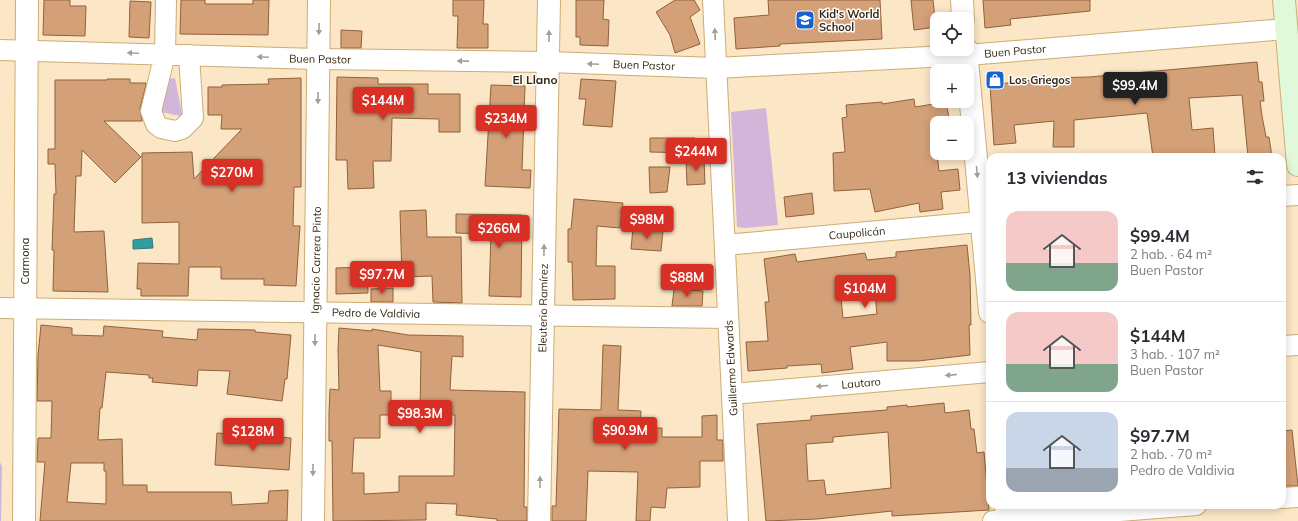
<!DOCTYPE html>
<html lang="es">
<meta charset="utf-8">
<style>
body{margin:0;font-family:Mulish,sans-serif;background:#f7f7f7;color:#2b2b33;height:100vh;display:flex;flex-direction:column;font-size:15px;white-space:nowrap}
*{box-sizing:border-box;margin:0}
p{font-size:13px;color:#7c7c81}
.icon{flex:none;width:22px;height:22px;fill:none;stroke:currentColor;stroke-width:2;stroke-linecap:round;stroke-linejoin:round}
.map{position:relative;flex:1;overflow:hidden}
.side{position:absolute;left:986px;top:153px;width:300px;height:356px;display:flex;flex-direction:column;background:#fff;border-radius:12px;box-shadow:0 2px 10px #0003}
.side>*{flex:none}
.controls{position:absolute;left:930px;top:12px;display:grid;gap:8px}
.controls a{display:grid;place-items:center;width:44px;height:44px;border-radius:8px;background:#fff;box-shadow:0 2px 10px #0003;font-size:20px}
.price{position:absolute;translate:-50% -34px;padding:0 9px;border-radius:4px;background:#d93025;color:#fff;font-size:13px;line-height:26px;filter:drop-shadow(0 1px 2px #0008)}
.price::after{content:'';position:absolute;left:50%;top:24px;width:12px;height:9px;margin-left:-6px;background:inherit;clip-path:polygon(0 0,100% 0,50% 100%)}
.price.active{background:#222;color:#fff}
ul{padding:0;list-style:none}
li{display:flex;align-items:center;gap:12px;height:100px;padding:0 20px}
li+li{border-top:1px solid #e1e1e2}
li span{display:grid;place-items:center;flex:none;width:112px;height:80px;border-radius:12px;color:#555}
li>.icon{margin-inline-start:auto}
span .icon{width:48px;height:48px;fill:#fffc;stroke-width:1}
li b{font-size:17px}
h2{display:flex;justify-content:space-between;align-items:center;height:48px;padding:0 20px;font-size:17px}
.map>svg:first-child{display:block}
</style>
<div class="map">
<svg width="1298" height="521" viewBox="0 0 1298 521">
<rect width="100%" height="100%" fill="#fbe6c5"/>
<path fill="#d2b6da" d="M175 78 182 114 180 116 161 112 168 79Z
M766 108 778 225 745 228 737 227 731 112Z
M0 462 2 467 1 521H0Z"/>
<path fill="#309da1" stroke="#327a76" d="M152 238 153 248 133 249V240Z"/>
<path fill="#d4a078" stroke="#91613b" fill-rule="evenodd" d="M44 0H70V6H86L85 36 43 35Z
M181 0H205V4H253V0H269L268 35 180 34Z
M453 0H484L483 24H488V48H457L458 16H453Z
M576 0H604L603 19 609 20 608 46 580 45V37H576Z
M675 0H694L700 10 690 17 700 44 675 53 670 35 656 12Z
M768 0H880L882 39 780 44V46L736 49 734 18 769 15Z
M911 0H933L936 27 914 30Z
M983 0H1090V11L1010 19 1011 25 985 28Z
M130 1 151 2 149 38 129 37Z
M341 30 362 31 361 48H341Z
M1257 62 1259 82H1262L1264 101H1260L1262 116 1266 137H1269L1272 157H1248L1242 95 1189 98 1192 130 1213 128 1215 157H1153L1147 113 1074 120V147H1053L1054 121 1014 125 1016 143 994 145 990 85 1050 78 1089 77Z
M337 77 378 78V84H428V94H460V132H439V119L392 118 391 161H373L374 188 348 189 347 160H336Z
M301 78V187H294L293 226H300L296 286 264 285V279H221V267H189L188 296H141V289H137L138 263 179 264V222L142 223V153L192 152 194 179 242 129H221L222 115H208V87H222V85L269 84 268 79Z
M107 79H130V83H146V85L140 108 142 121H104L141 157 115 183 82 150 81 176H76L74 232 104 231 108 292 53 291 54 250H52L54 194H56L55 164H48V149H55V80H107Z
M581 79 616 81 612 127 583 125 586 99H579Z
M491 85 525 86 522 170H531L530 188 485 186Z
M914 99 915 107 946 102 950 123H937V153L939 171 958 169 960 190 941 192 943 209 920 212 919 203 875 212 870 189 834 191 833 153 845 152 842 118 847 117 846 105 882 102V104Z
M650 138H695V153L650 152Z
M704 159 705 184 687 185 686 160Z
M649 167H670L667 192 650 193Z
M812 193 814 214 786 217 784 197Z
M574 199 623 203 620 228 597 226 596 266H615V299L573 300 572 262H568V229H571Z
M426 210 427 237H461L462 303 433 302 432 276 402 277 400 211Z
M456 214 522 215 521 297 489 296 491 234 456 233Z
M633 228 663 230 661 251 631 249Z
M967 245 970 275 971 325H969L970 355 918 361H887V342L850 347 853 369 822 373 821 364 787 366V368L748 371 746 342 768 341 765 302H769L764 259 795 254 797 262 865 253 867 260 896 257V252ZM874 284 877 314 843 318 840 289Z
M367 267 368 293 336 294V268Z
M393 288V302H371V289Z
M674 289 703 291 702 306H672Z
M41 325 72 328V335L103 336 104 326 163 331 162 337 197 340 198 329 255 330V332L291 335 287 379H285L282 401 227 394 230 371 198 370 197 386 152 382 153 378H149V375L106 372 102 408H100L98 440 122 439 123 485H147V492H231L232 505 268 503 269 491 288 490 287 521H40L45 462H37L38 438H51L52 401H37L38 355ZM71 463H104V471H106V504L67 502Z
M339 328 372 331V329L408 335 463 336V357L452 356 450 390 525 392 524 507H527V521H497V519L456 515 457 504 426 503V520L333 521 332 441H329V413L330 389 339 390 338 350ZM378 345 421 352 420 414 455 415 454 476H399V492L364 494V473H352L354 438H380V415H391V391H380Z
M603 345 621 346 618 410 641 411 640 428H662V437H702V416L717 415V440H723V461H700V487L667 488 665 508 651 507 650 521H636L638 472 588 471 586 521H552V506H556L559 409 601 410Z
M944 403 945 413 969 410 971 429H974L977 453 984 452 989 510 892 516V511L817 519 766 521 757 424 811 420V416L887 410V407L907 405V407ZM888 432 891 488 826 495 824 480 808 481 806 444 833 442V437Z
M1292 430 1298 486H1282V431Z
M217 433 291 438 289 470 215 465Z"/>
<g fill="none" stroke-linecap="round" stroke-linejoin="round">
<defs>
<path id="minor" d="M166 0 165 54 151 111 156 124 161 128 175 131 182 129 193 118 189 55
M713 0 738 521
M0 50 318 59 548 62 716 68 967 55 1286 29
M1282 196 1298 195
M725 245 990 221
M0 308 728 318
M1282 346 1298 345
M732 394 990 372
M1282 498 1298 497
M993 521 1196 505"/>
<path id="tertiary" d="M962 0 963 19
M966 49 990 312
M1006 505 1007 521
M24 521 27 0
M313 521 319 0
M539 521 549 0"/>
<path id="secondary" d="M1284 0 1298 165"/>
</defs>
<use href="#minor" stroke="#ceac75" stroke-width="22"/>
<use href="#tertiary" stroke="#ceac75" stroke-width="24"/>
<use href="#secondary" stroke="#ceac75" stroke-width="24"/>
<use href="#minor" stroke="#fff" stroke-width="20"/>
<use href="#tertiary" stroke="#fff" stroke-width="22"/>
<use href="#secondary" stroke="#e2f8db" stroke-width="22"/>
</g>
<defs><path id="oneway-solid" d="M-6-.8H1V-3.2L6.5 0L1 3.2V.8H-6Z"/></defs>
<g fill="#a59e94">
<use href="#oneway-solid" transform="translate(319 29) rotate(91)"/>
<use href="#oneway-solid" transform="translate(715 34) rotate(-93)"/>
<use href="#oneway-solid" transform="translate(549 36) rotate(-89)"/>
<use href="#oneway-solid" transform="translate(133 53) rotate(-178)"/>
<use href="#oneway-solid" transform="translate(263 57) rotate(-178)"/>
<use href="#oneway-solid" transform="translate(463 61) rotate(-179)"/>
<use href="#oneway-solid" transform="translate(593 64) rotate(-178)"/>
<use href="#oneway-solid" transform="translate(318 98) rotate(91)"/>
<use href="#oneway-solid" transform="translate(977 172) rotate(85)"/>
<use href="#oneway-solid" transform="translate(544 250) rotate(-89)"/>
<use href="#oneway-solid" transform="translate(315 340) rotate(91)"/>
<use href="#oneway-solid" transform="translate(951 375) rotate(175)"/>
<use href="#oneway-solid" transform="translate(822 386) rotate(175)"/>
<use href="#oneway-solid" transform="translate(313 470) rotate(91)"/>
<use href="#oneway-solid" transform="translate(540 482) rotate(-89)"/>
</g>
<defs>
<symbol id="school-square" viewBox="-11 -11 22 22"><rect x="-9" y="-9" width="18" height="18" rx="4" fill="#1763ce" stroke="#fff"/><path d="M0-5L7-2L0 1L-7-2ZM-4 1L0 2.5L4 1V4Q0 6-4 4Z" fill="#fff"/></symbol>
<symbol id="shop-square" viewBox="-11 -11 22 22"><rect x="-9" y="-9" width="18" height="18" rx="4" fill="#1763ce" stroke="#fff"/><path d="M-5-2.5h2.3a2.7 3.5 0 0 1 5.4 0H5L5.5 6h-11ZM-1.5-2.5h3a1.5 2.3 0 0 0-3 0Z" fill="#fff"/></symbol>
</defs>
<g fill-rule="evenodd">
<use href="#school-square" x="794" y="9" width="22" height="22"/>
<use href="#shop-square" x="984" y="69" width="22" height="22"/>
</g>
<g text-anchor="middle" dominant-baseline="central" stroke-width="3" stroke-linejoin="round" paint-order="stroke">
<g font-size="11" font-weight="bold" fill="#362812" stroke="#fff" text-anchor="start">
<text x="819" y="14">Kid's World<tspan x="819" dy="13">School</tspan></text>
<text x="1009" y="80">Los Griegos</text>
</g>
<g font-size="11" fill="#362812" stroke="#fff">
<text transform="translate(1015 51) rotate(-5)">Buen Pastor</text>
<text transform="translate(320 59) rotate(1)">Buen Pastor</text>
<text transform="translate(644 65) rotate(2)">Buen Pastor</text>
<text transform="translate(857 233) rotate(-5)">Caupolicán</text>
<text transform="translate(316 260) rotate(-89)">Ignacio Carrera Pinto</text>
<text transform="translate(25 261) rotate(-90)">Carmona</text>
<text transform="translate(543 308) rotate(-89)">Eleuterio Ramírez</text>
<text transform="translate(376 313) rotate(1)">Pedro de Valdivia</text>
<text transform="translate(731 368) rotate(-93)">Guillermo Edwards</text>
<text transform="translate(861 383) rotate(-5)">Lautaro</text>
</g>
<g font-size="12" font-weight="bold" fill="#362812" stroke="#fff">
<text x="535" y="79">El Llano</text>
</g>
</g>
</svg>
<div class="controls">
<a><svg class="icon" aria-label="locate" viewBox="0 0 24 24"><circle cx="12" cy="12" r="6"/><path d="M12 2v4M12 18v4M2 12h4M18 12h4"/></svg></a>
<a>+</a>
<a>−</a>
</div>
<b class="price active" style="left:1135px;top:106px">$99.4M</b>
<b class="price" style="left:383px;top:121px">$144M</b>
<b class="price" style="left:506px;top:139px">$234M</b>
<b class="price" style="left:696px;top:172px">$244M</b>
<b class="price" style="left:232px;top:193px">$270M</b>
<b class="price" style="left:647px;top:240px">$98M</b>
<b class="price" style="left:499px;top:249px">$266M</b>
<b class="price" style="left:382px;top:295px">$97.7M</b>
<b class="price" style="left:687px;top:298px">$88M</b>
<b class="price" style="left:865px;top:309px">$104M</b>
<b class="price" style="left:420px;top:434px">$98.3M</b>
<b class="price" style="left:625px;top:451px">$90.9M</b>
<b class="price" style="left:253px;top:452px">$128M</b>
<section class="side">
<h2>13 viviendas<svg class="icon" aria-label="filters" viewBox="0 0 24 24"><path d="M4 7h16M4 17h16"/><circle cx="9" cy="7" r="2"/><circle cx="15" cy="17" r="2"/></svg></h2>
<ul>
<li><span style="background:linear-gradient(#f6c9c9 65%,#7fa58c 0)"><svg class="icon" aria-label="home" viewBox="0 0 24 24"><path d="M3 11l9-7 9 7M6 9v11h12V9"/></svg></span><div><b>$99.4M</b><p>2 hab. · 64 m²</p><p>Buen Pastor</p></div></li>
<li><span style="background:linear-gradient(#f6c9c9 65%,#7fa58c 0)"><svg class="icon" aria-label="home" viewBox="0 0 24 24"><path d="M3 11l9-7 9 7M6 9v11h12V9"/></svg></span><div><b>$144M</b><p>3 hab. · 107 m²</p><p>Buen Pastor</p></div></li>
<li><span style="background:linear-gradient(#c9d6e8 70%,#9aa5b1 0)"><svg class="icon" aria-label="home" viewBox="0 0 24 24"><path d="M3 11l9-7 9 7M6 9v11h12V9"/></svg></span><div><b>$97.7M</b><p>2 hab. · 70 m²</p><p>Pedro de Valdivia</p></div></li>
</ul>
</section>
</div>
